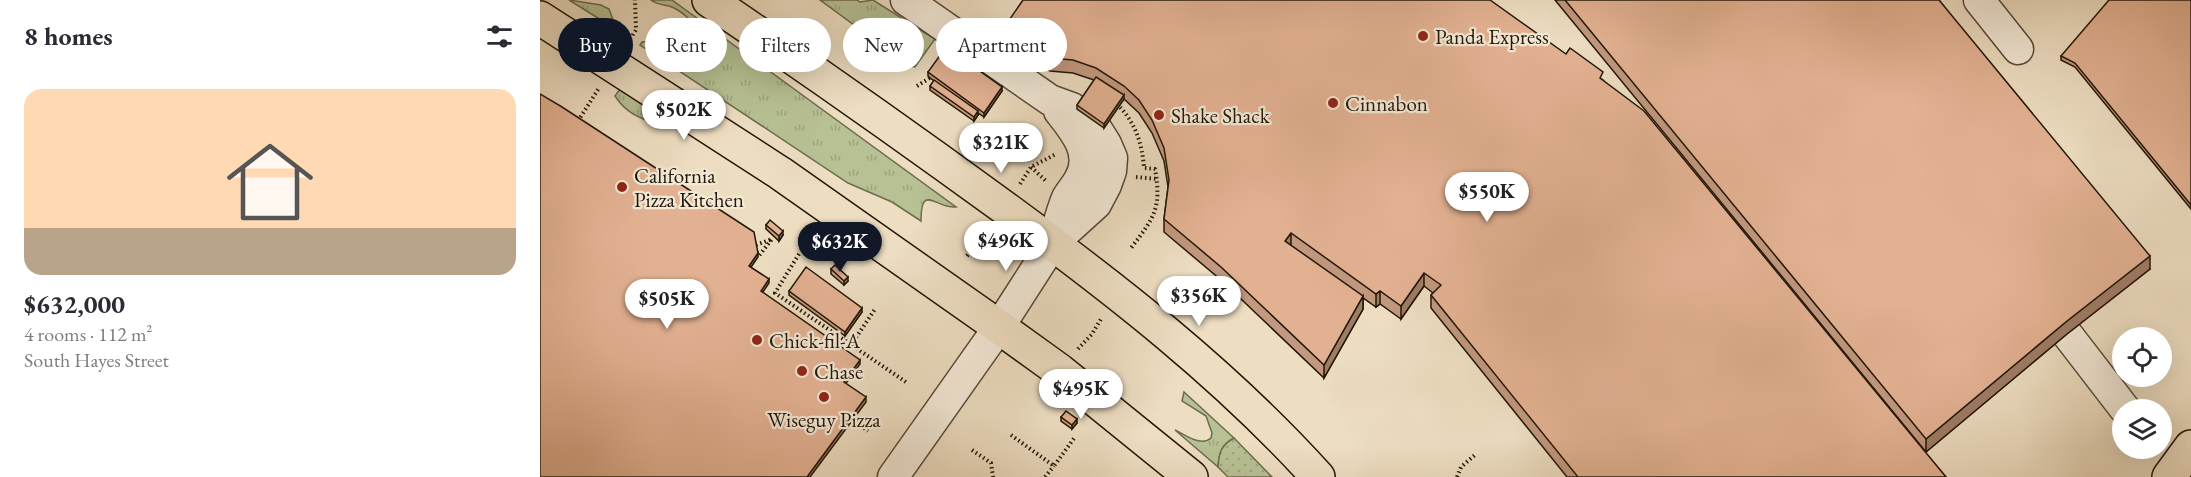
<!DOCTYPE html>
<meta charset="utf-8">
<style>
body{margin:0;font-family:"EB Garamond",serif;background:#f7f7f7;color:#2b2b33;height:100vh;display:flex;flex-direction:column;font-size:22px;white-space:nowrap}
*{box-sizing:border-box;margin:0}
p{font-size:20px;color:#7c7c81}
.icon{flex:none;width:33px;height:33px;fill:none;stroke:currentColor;stroke-width:2;stroke-linecap:round;stroke-linejoin:round}
.map{position:relative;flex:1;overflow:hidden}
.panel{display:flex;flex-direction:column;background:#fff;width:540px}
.panel>*{flex:none}
.hud{position:absolute;left:18px;top:18px;width:570px;height:54px;display:flex;gap:12px}
.buttons{position:absolute;left:1572px;top:327px;display:grid;gap:12px}
.buttons a{display:grid;place-items:center;width:60px;height:60px;border-radius:50%;background:#fff;box-shadow:0 6px 24px #0002;font-size:30px}
.price{position:absolute;translate:-50% -51px;padding:0 14px;border-radius:21px;background:#fff;color:#222;font-size:20px;line-height:39px;filter:drop-shadow(0 2px 3px #0008)}
.price::after{content:'';position:absolute;left:50%;top:36px;width:18px;height:14px;margin-left:-9px;background:inherit;clip-path:polygon(0 0,100% 0,50% 100%)}
.price.active{background:#111827;color:#fff}
ul{padding:0;list-style:none}
li{display:grid;align-content:center;gap:12px;height:318px;padding:0 24px}
li span{display:grid;place-items:center;height:186px;border-radius:18px;color:#555}
li>.icon{margin-inline-start:auto}
span .icon{width:108px;height:108px;fill:#fffc;stroke-width:1}
li b{font-size:26px}
h2{display:flex;justify-content:space-between;align-items:center;height:72px;padding:0 24px;font-size:26px}
.pill{padding:0 21px;border-radius:27px;background:#fff;box-shadow:0 6px 24px #0002;font-size:21px;line-height:54px}
.pill.active{background:#111827;color:#fff}
main{display:flex;flex:1;min-height:0}
.map>svg:first-child{display:block}
</style>
<main>
<section class="panel">
<h2>8 homes<svg class="icon" aria-label="filters" viewBox="0 0 24 24"><path d="M4 7h16M4 17h16"/><circle cx="9" cy="7" r="2"/><circle cx="15" cy="17" r="2"/></svg></h2>
<ul>
<li><span style="background:linear-gradient(#ffd9b3 75%,#b9a48a 0)"><svg class="icon" aria-label="home" viewBox="0 0 24 24"><path d="M3 11l9-7 9 7M6 9v11h12V9"/></svg></span><div><b>$632,000</b><p>4 rooms · 112 m²</p><p>South Hayes Street</p></div></li>
</ul>
</section>
<div class="map">
<svg width="1651" height="477" viewBox="0 0 1651 477">
<defs>
<pattern id="grass-tufts" width="24" height="20" patternUnits="userSpaceOnUse" patternTransform="scale(1.5)"><rect width="24" height="20" fill="#b7c194"/><path d="M3 7l-1-3M5 7V3M7 7l1-3M15 17l-1-3M17 17v-4M19 17l1-3" fill="none" stroke="#9da57e"/></pattern>
<pattern id="garden-dots" width="8" height="8" patternUnits="userSpaceOnUse" patternTransform="scale(1.5)"><rect width="8" height="8" fill="#b7c194"/><path d="M2 2h.1M6 6h.1" fill="none" stroke="#9da57e" stroke-width="1.8" stroke-linecap="round"/></pattern>
</defs>
<rect width="100%" height="100%" fill="#edddc1"/>
<filter id="stains"><feTurbulence type="fractalNoise" baseFrequency=".00333" numOctaves="4"/><feColorMatrix values="0 0 0 0 .2 0 0 0 0 .09 0 0 0 0 .02 0 0 0 .5 -.17"/></filter>
<radialGradient id="worn" r=".72"><stop offset=".6" stop-color="#630" stop-opacity="0"/><stop offset="1" stop-color="#630" stop-opacity=".3"/></radialGradient>
<path fill="url(#grass-tufts)" stroke="#6c6c4e" stroke-width="1.5" d="M29 0 61 5 69 9 75 25 74 28Z
M111 0H132L416 207C396 209 381 182 381 221L352 202 308 183 100 45 102 42 153 37C159 25 144 13 134 8 126 4 118 6 111 0Z
M280 0H317L320 2 333 0 395 39 375 67 370 66Z
M80 89 104 104 117 124C99 118 86 113 75 96Z
M644 392 694 438C681 445 679 454 678 467L635 430C646 435 661 447 671 438L672 433 666 416 642 401Z"/>
<path fill="url(#garden-dots)" stroke="#6c6c4e" stroke-width="1.5" d="M694 438 732 477H688L678 467C679 453 680 446 694 438Z"/>
<g fill="none" stroke-linecap="round" stroke-linejoin="round">
<defs>
<path id="minor" d="M1439 0 1478 49
M513 243C517 229 521 212 527 198 531 191 537 185 540 178 554 153 534 130 519 111
M1527 334 1584 408
M353 477 459 327 513 243 556 204 566 185 571 171 572 158 566 144 556 128 532 108 510 100 366 0"/>
<path id="major" d="M169 0C268 67 366 136 462 206 574 288 685 374 778 477
M0 18 240 173 459 327 520 371 651 477
M1629 477 1651 447"/>
</defs>
<use href="#minor" stroke="#554836" stroke-width="33"/>
<use href="#major" stroke="#221607" stroke-width="36"/>
<path stroke="#221607" stroke-width="4" stroke-dasharray="1.5 3" stroke-linecap="butt" d="M90 39 96 30 95 0
M377 86 393 76
M577 104C595 122 602 142 604 168L615 169C622 208 614 218 591 248
M38 121 59 88
M491 167 506 181
M596 177 617 179
M480 184 491 167 516 154
M216 245 232 239 218 257
M259 254 235 293 366 382
M427 256 446 230
M311 345 335 309
M538 349 552 334 561 319
M313 420 328 431
M471 435 514 466 535 437
M432 450 451 463 453 477
M505 477 514 466
M917 477 921 467 936 454"/>
<use href="#minor" stroke="#f3e9d7" stroke-width="30"/>
<use href="#major" stroke="#edddc1" stroke-width="33"/>
</g>
<path fill="#c2987e" stroke="#221607" stroke-width="1.5" d="M1015 0H1399L1610 269 1527 334 1386 452Z
M1651 0V209L1535 67 1521 60V56Z
M465 26 1026 54 1063 80 1406 477H1027L891 308V295L893 293 884 286 861 319 840 304 836 307 823 298V309L784 378 681 280 624 232V219L628 187 624 161 612 133 599 113 584 99 564 128 537 109V105L554 80 533 73 510 71 465 39Z
M388 72 462 91 444 117 438 113V115L434 121 390 90V86L394 81 388 76Z
M226 225 243 235 239 241 226 229Z
M291 269 308 281 304 285 291 274Z
M249 291 322 312 305 336 249 295Z
M521 417 537 423 532 429 521 421Z"/>
<path fill="#9e7c66" stroke="#221607" stroke-width="1.5" d="M462 87V91L444 117V113Z
M584 95V99L564 128V124Z
M438 111V115L434 121V117Z
M243 231V235L239 241V236Z
M751 233V246L745 241Z
M218 253V257L209 270V266Z
M1610 256V269L1527 334 1386 452V439L1527 321Z
M884 273V286L861 319V306Z
M308 277V281L304 285V281Z
M229 279V283L221 295V291Z
M840 291V304L836 307V294Z
M823 296V309L784 378V365Z
M322 308V312L305 336V332Z
M320 360V364L304 386V382Z
M326 397V402L270 477H267Z
M537 419V423L532 429V425Z"/>
<path fill="#e2b192" stroke="#221607" stroke-width="1.5" d="M483 0H950L1026 54 1030 48 1063 72 1060 78 1104 111 1406 477H1038L891 295 901 285 884 273 861 306 840 291 836 294 751 233 745 241 823 296 784 365 681 267 624 219 629 180 624 148 612 120 599 100 584 86 556 68 533 60 510 58 465 26Z
M1025 0H1399L1610 256 1527 321 1386 439Z
M1569 0H1651V205L1535 63 1521 56Z
M406 47 462 87 444 113 388 72Z
M556 77 584 95 564 124 537 105Z
M394 80 438 111 434 117 390 86Z
M0 94 22 107 214 232 218 253 209 266 229 279 221 291 320 360 304 382 326 397 267 477H0Z
M230 220 243 231 239 236 226 225Z
M295 265 308 277 304 281 291 269Z
M266 267 322 308 305 332 249 291Z
M526 411 537 419 532 425 521 417Z"/>
<g fill="#8f2418" stroke="#f3e9d7" stroke-width="2">
<circle cx="883" cy="36" r="6"/>
<circle cx="793" cy="103" r="6"/>
<circle cx="619" cy="115" r="6"/>
<circle cx="82" cy="187" r="6"/>
<circle cx="217" cy="340" r="6"/>
<circle cx="262" cy="371" r="6"/>
<circle cx="284" cy="397" r="6"/>
</g>
<g text-anchor="middle" dominant-baseline="central" stroke-width="4.5" stroke-linejoin="round" paint-order="stroke">
<g font-size="21" fill="#221607" stroke="#f3e9d7" text-anchor="start">
<text x="895" y="36">Panda Express</text>
<text x="805" y="103">Cinnabon</text>
<text x="631" y="115">Shake Shack</text>
<text x="94" y="175">California<tspan x="94" dy="24">Pizza Kitchen</tspan></text>
<text x="229" y="340">Chick-fil-A</text>
<text x="274" y="371">Chase</text>
<text x="284" y="419" text-anchor="middle">Wiseguy Pizza</text>
</g>
</g>
<rect width="100%" height="100%" filter="url(#stains)"/>
<rect width="100%" height="100%" fill="url(#worn)"/>
</svg>
<div class="buttons">
<a><svg class="icon" aria-label="locate" viewBox="0 0 24 24"><circle cx="12" cy="12" r="6"/><path d="M12 2v4M12 18v4M2 12h4M18 12h4"/></svg></a>
<a><svg class="icon" aria-label="layers" viewBox="0 0 24 24"><path d="M12 4l9 5-9 5-9-5zM3 14l9 5 9-5"/></svg></a>
</div>
<b class="price" style="left:144px;top:141px">$502K</b>
<b class="price" style="left:461px;top:174px">$321K</b>
<b class="price" style="left:947px;top:223px">$550K</b>
<b class="price" style="left:466px;top:272px">$496K</b>
<b class="price active" style="left:300px;top:273px">$632K</b>
<b class="price" style="left:659px;top:327px">$356K</b>
<b class="price" style="left:127px;top:330px">$505K</b>
<b class="price" style="left:541px;top:420px">$495K</b>
<div class="hud">
<a class="pill active">Buy</a>
<a class="pill">Rent</a>
<a class="pill">Filters</a>
<a class="pill">New</a>
<a class="pill">Apartment</a>
</div>
</div>
</main>
